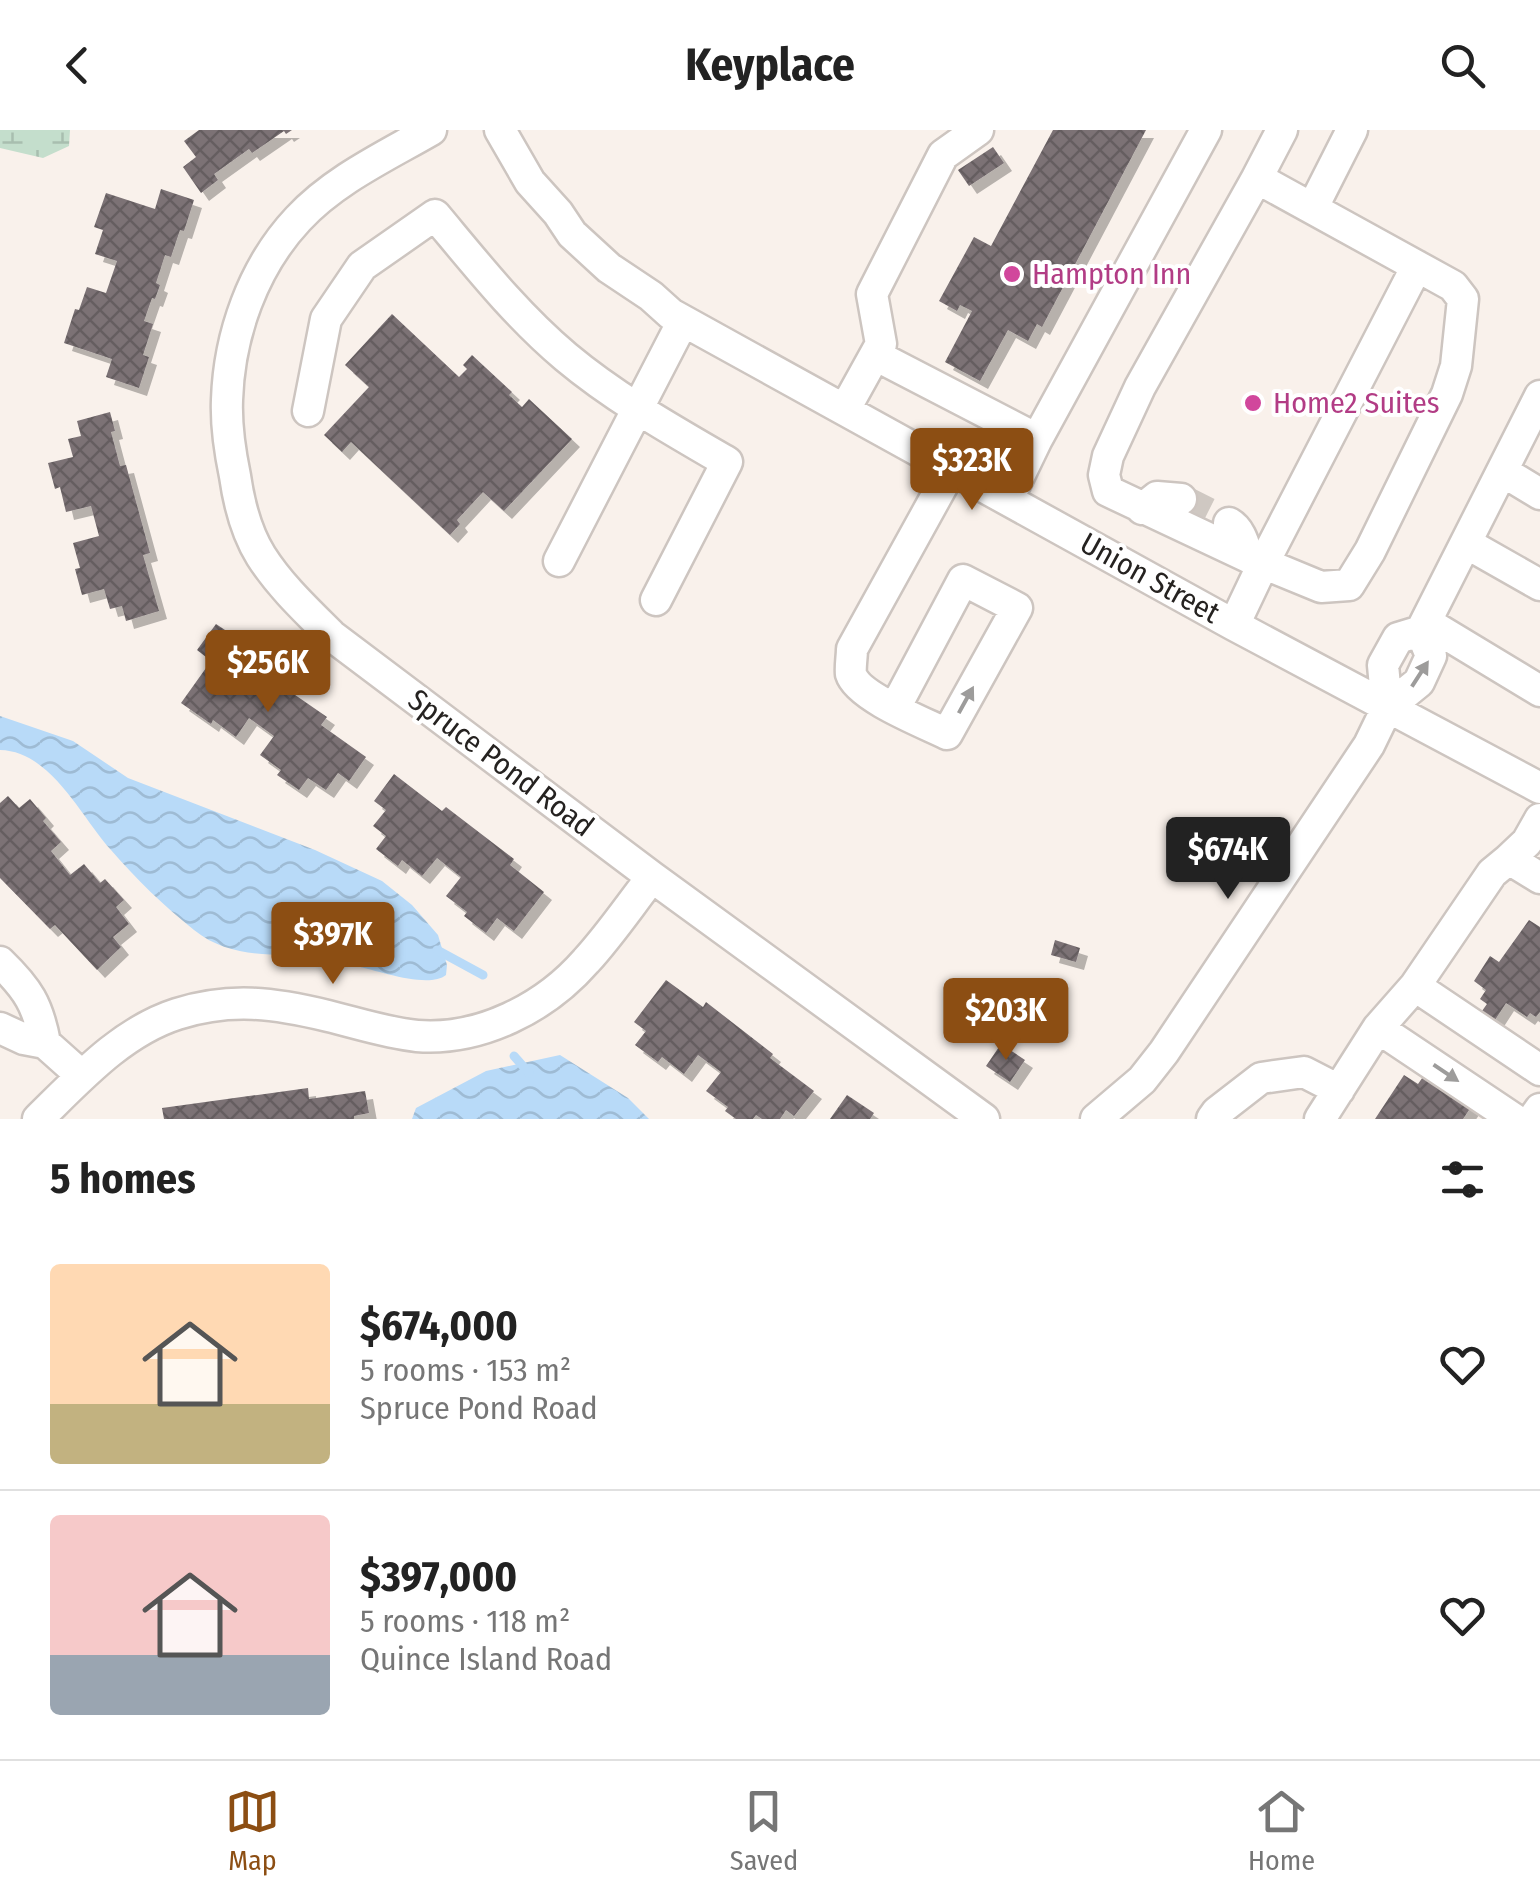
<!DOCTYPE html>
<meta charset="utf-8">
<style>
body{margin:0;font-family:"Fira Sans Condensed",sans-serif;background:#f2f2f2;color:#222;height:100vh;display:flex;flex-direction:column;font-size:38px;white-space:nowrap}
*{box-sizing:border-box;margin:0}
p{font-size:32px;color:#767676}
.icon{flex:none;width:55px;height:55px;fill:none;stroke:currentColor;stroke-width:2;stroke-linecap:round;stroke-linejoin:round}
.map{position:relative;height:989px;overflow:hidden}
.drawer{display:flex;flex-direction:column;background:#fff;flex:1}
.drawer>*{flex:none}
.price{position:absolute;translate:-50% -85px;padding:0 22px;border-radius:10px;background:#8c4e13;color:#fff;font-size:32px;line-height:65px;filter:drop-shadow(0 2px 5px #0008)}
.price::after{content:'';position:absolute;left:50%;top:60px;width:30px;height:22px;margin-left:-15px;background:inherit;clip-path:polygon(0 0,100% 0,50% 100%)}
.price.selected{background:#222;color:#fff}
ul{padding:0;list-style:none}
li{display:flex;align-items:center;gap:30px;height:250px;padding:0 50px}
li+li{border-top:2px solid #e0e0e0}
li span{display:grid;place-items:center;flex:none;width:280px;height:200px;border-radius:10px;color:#555}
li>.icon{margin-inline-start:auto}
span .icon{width:120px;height:120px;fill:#fffc;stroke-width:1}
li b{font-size:42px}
h2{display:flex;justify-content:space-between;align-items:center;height:120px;padding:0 50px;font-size:42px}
header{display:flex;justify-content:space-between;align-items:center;height:130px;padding:0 50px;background:#fff;font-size:45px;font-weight:700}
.dock{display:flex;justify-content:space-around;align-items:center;height:140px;border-top:2px solid #e0e0e0;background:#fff;font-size:28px;color:#767676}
.dock a{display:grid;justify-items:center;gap:5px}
.dock .selected{color:#8c4e13}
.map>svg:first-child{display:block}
</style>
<header><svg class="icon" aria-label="back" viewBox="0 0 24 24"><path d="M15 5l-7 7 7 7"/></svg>Keyplace<svg class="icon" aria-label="search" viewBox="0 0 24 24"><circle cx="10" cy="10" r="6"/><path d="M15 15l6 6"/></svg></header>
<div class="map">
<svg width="1540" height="989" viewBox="0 0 1540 989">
<defs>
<pattern id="wetland-marsh" width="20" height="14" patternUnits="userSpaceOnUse" patternTransform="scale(2.5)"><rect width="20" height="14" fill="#c4decc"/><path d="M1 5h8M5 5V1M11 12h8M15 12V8" fill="none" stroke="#a8beaf"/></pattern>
<pattern id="water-waves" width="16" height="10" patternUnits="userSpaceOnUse" patternTransform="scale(2.5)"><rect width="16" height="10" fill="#b8daf8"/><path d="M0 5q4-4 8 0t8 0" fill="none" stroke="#9ebbd4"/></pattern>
<pattern id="building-cross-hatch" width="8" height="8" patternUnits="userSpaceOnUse" patternTransform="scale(2.5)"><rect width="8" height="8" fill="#7b7275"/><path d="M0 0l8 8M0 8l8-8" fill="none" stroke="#655d60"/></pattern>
<filter id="shadow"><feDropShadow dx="8" dy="8" stdDeviation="0" flood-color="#0004"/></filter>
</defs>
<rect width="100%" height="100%" fill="#f9f1eb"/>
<path fill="url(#wetland-marsh)" d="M0 0H70L69 16 43 28 0 18Z"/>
<path fill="url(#water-waves)" d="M0 586 73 611 128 648 315 720 382 751 412 775 438 805 447 835 446 845C429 859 378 841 357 836 345 833 332 829 319 827 275 823 231 830 194 800 164 776 136 749 111 720 81 687 51 621 0 620Z
M560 925 628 968 649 989H412L416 978 486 941Z"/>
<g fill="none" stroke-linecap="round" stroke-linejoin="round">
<path stroke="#b8daf8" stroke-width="9" d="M437 820 483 845
M514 926 529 943"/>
</g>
<path fill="url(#building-cross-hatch)" filter="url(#shadow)" d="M199 0H292L286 4 284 1 252 23 249 19 214 44 218 50 201 63 183 37 196 27 184 11Z
M1053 0H1146L1042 197 1037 194 1028 211 1008 200 980 251 945 232 972 181 960 175 957 181 939 171 974 107 991 116Z
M993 17 1004 33 969 56 958 40Z
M161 59 194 70 184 101 180 100 171 127 165 125 156 153 160 155 155 169 152 168 144 191 153 194 143 225 149 227 139 258 106 247 112 229 64 213 75 179 79 180 87 157 106 163 117 131 95 124 103 100 94 97 106 63 155 79Z
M392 184 459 247 467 239 463 235 472 225 512 262 509 265 522 277 529 269 572 309 504 381 483 362 457 390 460 394 450 405 351 312 342 322 324 305 369 257 345 235Z
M110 282 115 301 111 302 120 336 126 335 150 423 143 425 159 481 126 491 122 476 110 479 104 459 82 465 75 439 80 438 73 413 99 406 91 376 66 382 60 357 55 359 48 333 73 327 68 309 81 306 77 291Z
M216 494 243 512 239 517 260 532 256 538 327 587 321 595 366 627 349 651 338 643 326 660 308 648 299 660 277 645 281 640 260 625 274 606 249 588 236 607 213 590 211 594 181 573 211 531 197 520Z
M394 644 442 681 446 677 514 729 510 735 544 762 514 801 497 788 486 803 464 786 467 782 446 766 461 747 437 728 422 746 402 730 398 736 376 719 386 706 373 696 386 680 374 671Z
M8 666 19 678 30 669 46 688 43 691 61 712 51 721 70 745 84 734 100 753 105 749 124 770 116 777 129 794 113 807 121 817 97 840 55 795 50 799 0 748V673Z
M1529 790 1540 797V882L1536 887 1530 883 1527 887 1506 873 1495 890 1482 881 1487 874 1480 869 1486 860 1474 851 1490 826 1499 832Z
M1055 810 1080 818 1076 832 1051 825Z
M666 850 703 877 706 872 773 924 770 928 814 961 794 986 786 980 780 989H762L756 985 753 989H736L725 981 728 977 706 961 721 942 698 925 684 944 662 927 658 932 635 915 646 901 634 892Z
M1001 914 1025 930 1010 952 986 936Z
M1427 941 1471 977 1463 989H1375L1404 945 1418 954Z
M308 958 309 969 365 961 369 983 354 986V989H164L162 978Z
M847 965 874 983 870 989H830Z"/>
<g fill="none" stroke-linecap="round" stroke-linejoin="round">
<path stroke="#cfc8c2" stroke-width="30" stroke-dasharray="30 15" stroke-linecap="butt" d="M1181 369 1229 393"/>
<defs>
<path id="minor" d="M431 0C386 26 334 50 298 89 253 137 229 205 227 270 226 295 230 322 235 346 239 374 246 402 261 426 280 456 307 481 332 506L652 747 984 989
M500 0 530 52 558 83 572 104 609 138 651 166 671 184 1234 495 1540 658
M1257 48 1453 156 1463 169 1456 236 1447 264 1370 421 1349 455 1321 457 1248 427 1108 361 1104 345 1108 326 1140 257Z
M1257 48 1282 0
M1313 77 1352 0
M875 225 1037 309
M845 279 881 214 872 164 943 25 978 0
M308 281 326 189 362 136 435 85C476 134 516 185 566 227 615 268 672 300 727 332L656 470
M1502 341 1540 364
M1008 369 1037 309 1206 0
M1142 379 1157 367 1181 369
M1229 393C1241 400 1244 415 1248 427
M1466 413 1540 455
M559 431 683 191
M1426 492 1540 561
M1234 495 1263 434 1417 136
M895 578 963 450 1017 478 947 604C925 593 858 567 851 544 850 538 852 526 852 519L952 338
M1387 578 1383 535 1398 508 1421 501 1540 266
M1540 689 1527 712 1509 729 1540 748
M0 832C28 859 38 875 45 913
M1415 856 1540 940
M0 898 24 909 45 913 82 946
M1378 898 1514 989
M38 989C79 949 121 902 177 884 231 867 274 873 328 886 357 893 387 903 417 906 480 911 545 878 586 831 610 805 630 775 652 747
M1096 989 1142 950 1164 922 1369 615 1387 578 1419 552 1431 526 1421 501
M1212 989 1217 982 1261 948 1304 942 1339 960
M1320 989 1378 898 1415 856 1492 743 1509 729
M1533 989 1540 979"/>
</defs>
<use href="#minor" stroke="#cdc5c0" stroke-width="35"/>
<use href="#minor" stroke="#fff" stroke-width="30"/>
</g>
<defs><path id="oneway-solid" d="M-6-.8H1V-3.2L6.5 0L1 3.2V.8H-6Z" transform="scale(2.5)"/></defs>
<g fill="#9d9c9b">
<use href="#oneway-solid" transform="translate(1420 544) rotate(-57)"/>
<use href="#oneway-solid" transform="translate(966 570) rotate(-61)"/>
<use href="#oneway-solid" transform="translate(1446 943) rotate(34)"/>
</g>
<g fill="#d1479c" stroke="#fff" stroke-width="4">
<circle cx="1012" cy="144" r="10"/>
<circle cx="1253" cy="273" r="10"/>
</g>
<g text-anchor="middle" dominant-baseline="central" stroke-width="8" stroke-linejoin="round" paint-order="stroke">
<g font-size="30" fill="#b23c85" stroke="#fff" text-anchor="start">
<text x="1032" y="144">Hampton Inn</text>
<text x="1273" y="273">Home2 Suites</text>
</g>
<g font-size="30" fill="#252220" stroke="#fff">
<text transform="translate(1150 448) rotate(29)">Union Street</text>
<text transform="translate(501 633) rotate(37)">Spruce Pond Road</text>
</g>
</g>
</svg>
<b class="price" style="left:972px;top:383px">$323K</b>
<b class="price" style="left:268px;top:585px">$256K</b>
<b class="price selected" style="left:1228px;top:772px">$674K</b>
<b class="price" style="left:333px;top:857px">$397K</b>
<b class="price" style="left:1006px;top:933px">$203K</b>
</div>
<section class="drawer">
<h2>5 homes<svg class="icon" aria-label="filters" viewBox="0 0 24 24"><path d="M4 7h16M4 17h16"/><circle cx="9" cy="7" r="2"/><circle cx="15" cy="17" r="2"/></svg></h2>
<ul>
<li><span style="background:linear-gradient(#ffd9b3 70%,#c2b280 0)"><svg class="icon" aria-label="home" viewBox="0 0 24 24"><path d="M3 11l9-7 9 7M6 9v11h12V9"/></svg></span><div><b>$674,000</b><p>5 rooms · 153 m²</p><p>Spruce Pond Road</p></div><svg class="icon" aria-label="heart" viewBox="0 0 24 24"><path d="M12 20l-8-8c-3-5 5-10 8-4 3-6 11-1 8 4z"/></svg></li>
<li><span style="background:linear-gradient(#f6c9c9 70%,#9aa5b1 0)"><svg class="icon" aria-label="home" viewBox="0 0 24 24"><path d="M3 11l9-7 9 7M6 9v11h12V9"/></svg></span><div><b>$397,000</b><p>5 rooms · 118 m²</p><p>Quince Island Road</p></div><svg class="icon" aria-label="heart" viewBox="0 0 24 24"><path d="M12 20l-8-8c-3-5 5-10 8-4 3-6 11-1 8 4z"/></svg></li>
</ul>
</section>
<nav class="dock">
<a class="selected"><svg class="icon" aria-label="map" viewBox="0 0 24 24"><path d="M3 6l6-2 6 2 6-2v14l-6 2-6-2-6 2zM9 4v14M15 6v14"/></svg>Map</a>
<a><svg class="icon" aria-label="saved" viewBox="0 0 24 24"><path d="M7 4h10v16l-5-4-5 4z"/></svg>Saved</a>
<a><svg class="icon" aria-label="home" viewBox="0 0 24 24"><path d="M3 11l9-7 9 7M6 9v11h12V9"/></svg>Home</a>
</nav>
